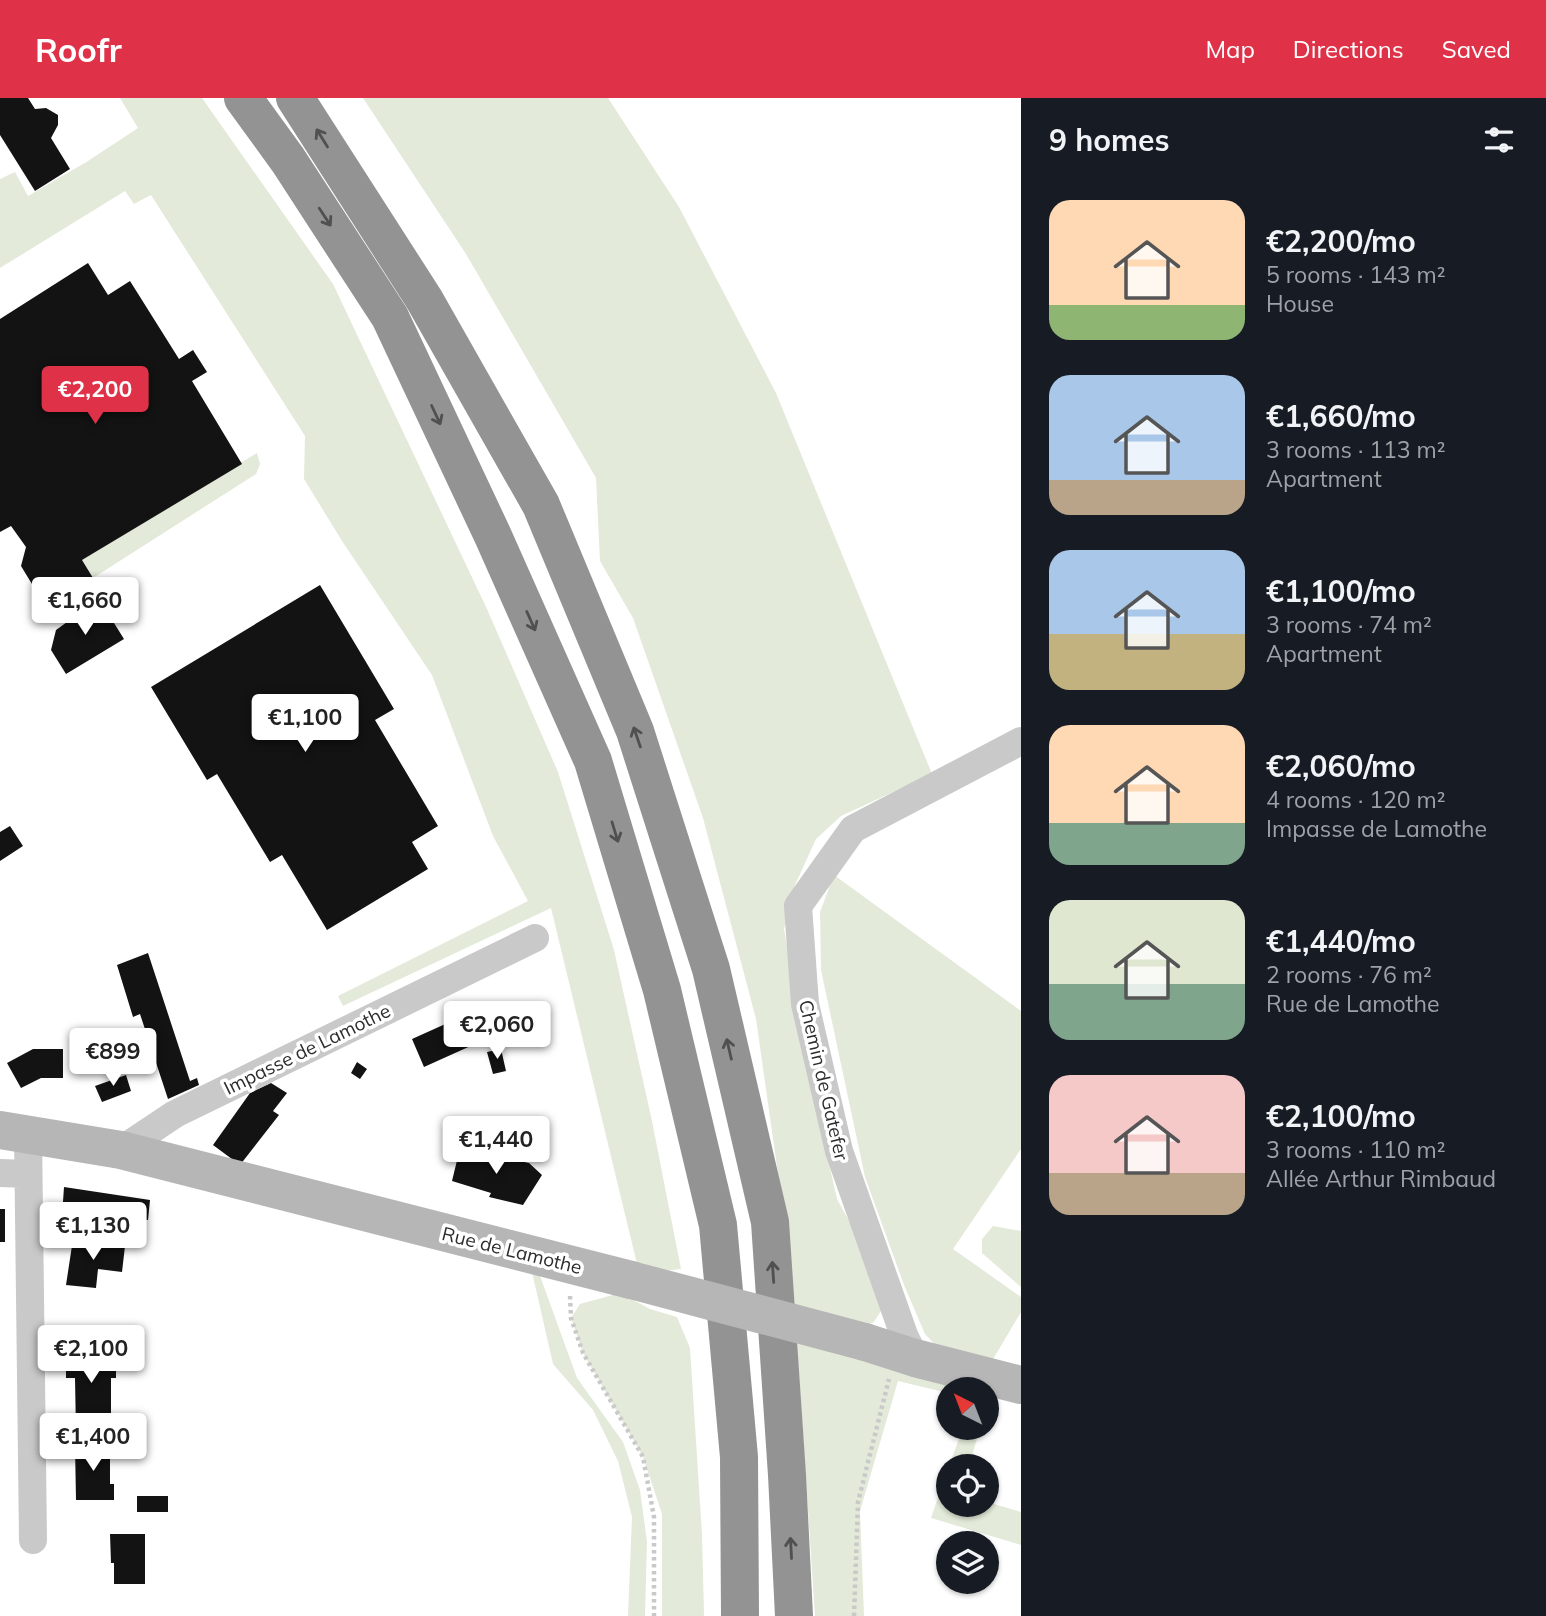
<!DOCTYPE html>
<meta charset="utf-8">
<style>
body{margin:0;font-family:Mulish,sans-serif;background:#20242c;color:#f1f3f6;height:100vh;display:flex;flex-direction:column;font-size:26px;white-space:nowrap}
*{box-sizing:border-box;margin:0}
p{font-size:23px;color:#9ea1a6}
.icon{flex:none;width:38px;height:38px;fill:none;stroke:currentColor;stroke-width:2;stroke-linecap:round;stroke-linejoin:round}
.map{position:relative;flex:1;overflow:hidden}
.details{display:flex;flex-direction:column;background:#171b24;width:525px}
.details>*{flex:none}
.needle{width:46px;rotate:318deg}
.controls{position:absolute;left:936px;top:1279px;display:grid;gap:14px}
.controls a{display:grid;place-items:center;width:63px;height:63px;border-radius:50%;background:#171b24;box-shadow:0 2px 5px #0004;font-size:35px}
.price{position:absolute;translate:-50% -60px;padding:0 16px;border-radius:7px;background:#fff;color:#222;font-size:23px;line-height:46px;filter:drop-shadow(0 2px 4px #0008)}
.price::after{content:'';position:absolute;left:50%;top:42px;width:21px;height:16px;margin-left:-10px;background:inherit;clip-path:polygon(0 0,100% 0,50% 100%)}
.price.selected{background:#df3248;color:#fff}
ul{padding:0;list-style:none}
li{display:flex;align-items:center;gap:21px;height:175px;padding:0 28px}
li span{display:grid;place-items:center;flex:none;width:196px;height:140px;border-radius:21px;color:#555}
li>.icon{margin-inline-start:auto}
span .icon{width:84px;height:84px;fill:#fffc;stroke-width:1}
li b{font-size:30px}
h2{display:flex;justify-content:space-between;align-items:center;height:84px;padding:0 28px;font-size:30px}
header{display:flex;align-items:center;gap:42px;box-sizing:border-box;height:98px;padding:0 35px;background:#df3248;color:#fff}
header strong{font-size:33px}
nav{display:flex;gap:38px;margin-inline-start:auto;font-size:24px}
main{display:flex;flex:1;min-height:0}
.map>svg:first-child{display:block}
</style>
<header>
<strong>Roofr</strong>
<nav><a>Map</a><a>Directions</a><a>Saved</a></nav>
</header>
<main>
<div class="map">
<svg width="1021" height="1518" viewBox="0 0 1021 1518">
<rect width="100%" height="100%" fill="#fff"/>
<path fill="#e3ead9" d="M120 0H202L333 186 487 511 558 674 614 852 652 1023 681 1171 662 1173 637 1166 551 810 343 908 338 898 528 803 493 738 432 577 342 443 304 381 305 338 151 97 134 106 125 93 0 170V81L15 74 28 98 88 63 138 30Z
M363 0H608L679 109 776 295 932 676 841 718 816 741 795 787 784 831 814 1000 837 1101 868 1158 882 1211 874 1224 858 1230 793 1208 783 1111 756 921 703 720 633 520 600 463 596 380 466 156Z
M257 355 260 366 256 376 93 480 82 462Z
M834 777 1021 913V1051L953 1151 1021 1199V1214L989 1268 940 1252 925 1236 904 1187 865 1079 821 872 820 814Z
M993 1128 1021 1133V1189L982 1155V1141Z
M532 1174 540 1178 577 1280 623 1344 640 1392 647 1444 645 1518H628L632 1419 618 1363 593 1312 553 1266Z
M620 1195 650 1211 677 1219 690 1250 702 1436 704 1518H662V1416L643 1359 583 1255 571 1220 580 1206Z
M797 1245 1000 1294 991 1318 987 1317V1292H948V1295L898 1283 860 1413 864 1518H815Z
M963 1330H980L969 1368H949Z
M948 1370V1407H987V1404L1021 1414V1447L931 1420Z"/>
<path fill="#131313" d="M0 0H28L35 11 46 10 58 17V27L51 40 70 71 35 93 0 37Z
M88 165 108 197 130 183 179 261 193 252 207 274 192 283 242 366 82 462 93 480 59 502 38 496 21 468 26 449 11 428 0 434V221Z
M320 487 394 611 375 622 438 728 412 744 428 771 327 832 282 757 270 764 217 676 207 682 151 589Z
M99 501 124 541 66 576 51 552 56 532Z
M10 728 23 748 0 763V734Z
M148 855 190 983 197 980 199 987 168 1001 140 916 133 919 117 867Z
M474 904 485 929 470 936 475 946 424 969 412 941 452 923 449 916Z
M33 951H63V980H41L21 990 7 965Z
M501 951 506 973 493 976 487 954Z
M357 964 367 971 360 981 351 975Z
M126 977 131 993 102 1004 95 988Z
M271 985 287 995 273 1013 279 1017 240 1067 213 1047 250 995Z
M460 1050 529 1065 542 1077 523 1107 489 1099 491 1095 452 1083Z
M64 1089 150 1102 148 1122 100 1118 96 1133H61Z
M0 1111H5V1144H0Z
M73 1141 125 1148 122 1174 98 1171 96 1190 66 1187Z
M95 1238V1257H116V1280H111V1336L76 1335 75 1280H66V1239Z
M75 1347H110V1386H114V1402H76Z
M137 1398H168V1414H137Z
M110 1436H145V1486H114V1465H111Z"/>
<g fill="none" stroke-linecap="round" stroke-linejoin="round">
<path stroke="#c9c9c9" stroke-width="4.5" stroke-dasharray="3.5 3.5" stroke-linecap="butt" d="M570 1198 571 1220 583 1255 643 1359 654 1419V1518
M854 1518 858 1404 889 1281"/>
<path stroke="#c9c9c9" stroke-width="28" d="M28 1035 33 1442
M121 1052 175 1016 535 840
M0 1075 28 1076
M915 1260 904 1237 839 1053 805 906 798 808 853 731 1021 643"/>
<path stroke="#b6b6b6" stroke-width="38" d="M0 1032 121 1052 631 1182
M865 1244 915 1260 1021 1287"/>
<path stroke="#939393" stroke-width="38" d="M243 0 288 62 390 219 493 438 593 663 662 892 718 1127 739 1359 740 1518
M295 0 424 201 541 407 635 633 711 871 770 1124 787 1377 794 1518"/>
<path stroke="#b6b6b6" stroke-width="38" d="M631 1182 865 1244"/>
</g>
<defs><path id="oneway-shaft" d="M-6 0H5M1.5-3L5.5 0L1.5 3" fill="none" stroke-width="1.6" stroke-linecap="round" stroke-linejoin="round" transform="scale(1.75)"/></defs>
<g stroke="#505050">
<use href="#oneway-shaft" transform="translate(322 40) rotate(-122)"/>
<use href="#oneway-shaft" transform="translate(325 119) rotate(57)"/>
<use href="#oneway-shaft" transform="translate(436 317) rotate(65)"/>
<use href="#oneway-shaft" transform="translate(531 523) rotate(66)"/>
<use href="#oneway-shaft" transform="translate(637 639) rotate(-109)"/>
<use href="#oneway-shaft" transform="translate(615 734) rotate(73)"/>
<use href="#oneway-shaft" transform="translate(729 951) rotate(-103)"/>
<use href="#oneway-shaft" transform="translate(773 1174) rotate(-94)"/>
<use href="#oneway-shaft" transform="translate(791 1450) rotate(-93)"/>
</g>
<g text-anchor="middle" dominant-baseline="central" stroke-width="7" stroke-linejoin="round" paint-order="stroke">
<g font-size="19" fill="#2c2c2c" stroke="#fff">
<text transform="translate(307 951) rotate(-26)">Impasse de Lamothe</text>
<text transform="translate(824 982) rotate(77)">Chemin de Gatefer</text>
<text transform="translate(512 1152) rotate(14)">Rue de Lamothe</text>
</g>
</g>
</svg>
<div class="controls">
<a><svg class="needle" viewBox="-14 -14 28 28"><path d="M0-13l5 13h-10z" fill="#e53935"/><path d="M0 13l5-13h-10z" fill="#9ea1a6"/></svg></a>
<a><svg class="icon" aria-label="locate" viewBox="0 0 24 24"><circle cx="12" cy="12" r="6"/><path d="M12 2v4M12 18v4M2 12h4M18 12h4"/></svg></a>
<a><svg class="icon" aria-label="layers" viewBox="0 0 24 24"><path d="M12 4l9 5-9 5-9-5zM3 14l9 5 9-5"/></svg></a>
</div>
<b class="price selected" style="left:95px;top:328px">€2,200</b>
<b class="price" style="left:85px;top:539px">€1,660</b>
<b class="price" style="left:305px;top:656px">€1,100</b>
<b class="price" style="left:497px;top:963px">€2,060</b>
<b class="price" style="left:113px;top:990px">€899</b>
<b class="price" style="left:496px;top:1078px">€1,440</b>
<b class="price" style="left:93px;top:1164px">€1,130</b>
<b class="price" style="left:91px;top:1287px">€2,100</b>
<b class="price" style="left:93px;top:1375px">€1,400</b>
</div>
<section class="details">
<h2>9 homes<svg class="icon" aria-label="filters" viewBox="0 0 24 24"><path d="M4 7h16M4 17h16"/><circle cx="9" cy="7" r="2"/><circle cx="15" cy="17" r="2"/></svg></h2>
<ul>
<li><span style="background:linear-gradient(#ffd9b3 75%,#8fb573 0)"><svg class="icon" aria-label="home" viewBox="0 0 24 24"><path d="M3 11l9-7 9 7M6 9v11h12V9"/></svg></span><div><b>€2,200/mo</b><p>5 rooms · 143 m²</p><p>House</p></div></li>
<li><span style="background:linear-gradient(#a9c7e8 75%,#b9a48a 0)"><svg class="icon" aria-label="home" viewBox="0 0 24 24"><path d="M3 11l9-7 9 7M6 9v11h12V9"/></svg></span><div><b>€1,660/mo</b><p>3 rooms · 113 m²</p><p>Apartment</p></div></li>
<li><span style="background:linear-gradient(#a9c7e8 60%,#c2b280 0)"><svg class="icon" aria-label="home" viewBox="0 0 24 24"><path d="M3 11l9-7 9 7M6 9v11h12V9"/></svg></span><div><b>€1,100/mo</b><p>3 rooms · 74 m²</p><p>Apartment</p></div></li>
<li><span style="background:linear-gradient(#ffd9b3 70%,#7fa58c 0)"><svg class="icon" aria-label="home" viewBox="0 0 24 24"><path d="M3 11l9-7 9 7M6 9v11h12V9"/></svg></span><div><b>€2,060/mo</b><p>4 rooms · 120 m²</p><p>Impasse de Lamothe</p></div></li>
<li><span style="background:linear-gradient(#dfe7d0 60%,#7fa58c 0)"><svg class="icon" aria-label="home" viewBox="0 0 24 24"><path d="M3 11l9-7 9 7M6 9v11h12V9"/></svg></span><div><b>€1,440/mo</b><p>2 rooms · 76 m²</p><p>Rue de Lamothe</p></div></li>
<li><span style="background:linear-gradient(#f6c9c9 70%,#b9a48a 0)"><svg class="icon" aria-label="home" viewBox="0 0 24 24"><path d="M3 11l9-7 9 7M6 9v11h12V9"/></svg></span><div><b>€2,100/mo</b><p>3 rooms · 110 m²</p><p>Allée Arthur Rimbaud</p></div></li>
</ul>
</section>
</main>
